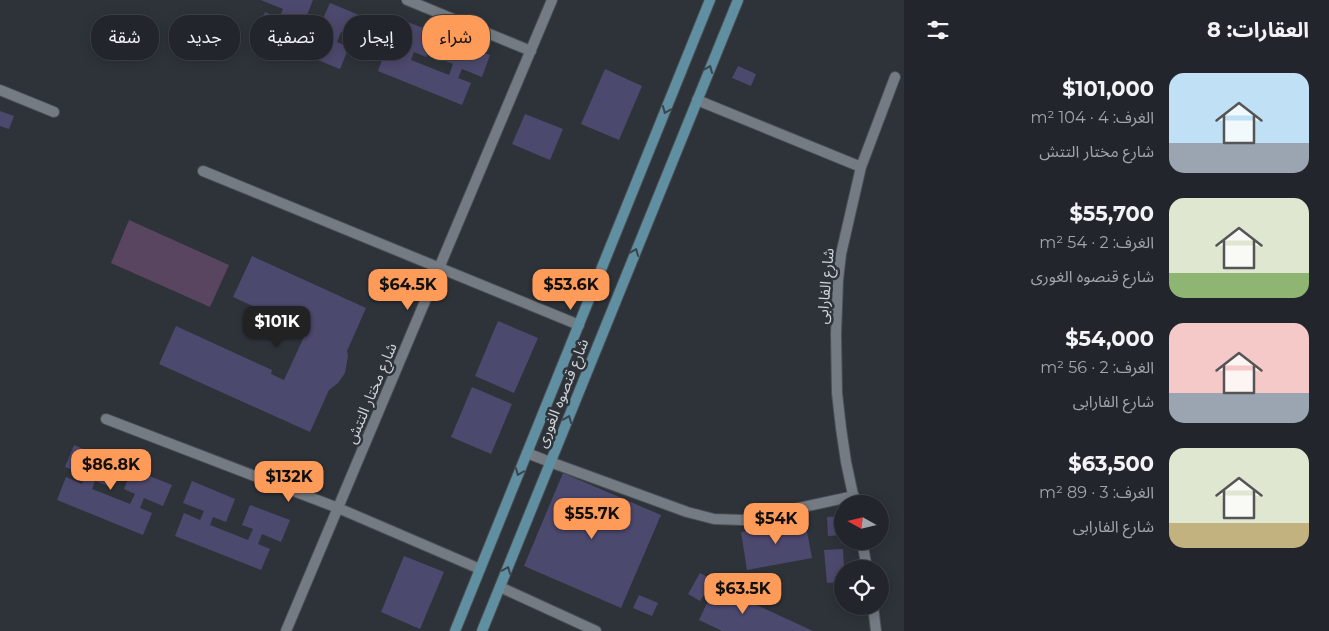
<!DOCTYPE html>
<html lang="ar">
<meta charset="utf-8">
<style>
body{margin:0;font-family:Montserrat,"Noto Sans Arabic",sans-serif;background:#2a2e34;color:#f1f3f6;direction:rtl;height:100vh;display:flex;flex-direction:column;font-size:19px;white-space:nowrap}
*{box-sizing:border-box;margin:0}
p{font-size:16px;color:#a2a5a9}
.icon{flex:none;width:28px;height:28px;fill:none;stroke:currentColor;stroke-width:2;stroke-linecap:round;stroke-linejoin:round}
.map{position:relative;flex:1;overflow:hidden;direction:ltr}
.side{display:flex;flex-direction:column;background:#22262c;width:425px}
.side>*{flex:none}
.top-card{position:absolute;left:15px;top:15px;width:475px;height:45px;direction:rtl;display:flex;gap:10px}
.needle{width:32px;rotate:278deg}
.fabs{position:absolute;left:834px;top:495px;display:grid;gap:10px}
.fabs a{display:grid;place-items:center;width:55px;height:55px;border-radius:50%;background:#22262c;box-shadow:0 2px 12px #0003,0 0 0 1px #3f4348;font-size:25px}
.price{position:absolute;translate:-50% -42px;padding:0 11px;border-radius:10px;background:#fe9b59;color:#111;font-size:16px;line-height:32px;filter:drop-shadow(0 1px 2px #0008)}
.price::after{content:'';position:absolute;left:50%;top:30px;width:15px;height:11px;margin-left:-8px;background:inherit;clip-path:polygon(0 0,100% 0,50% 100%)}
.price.selected{background:#222;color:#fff}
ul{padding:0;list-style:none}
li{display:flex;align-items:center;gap:15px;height:125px;padding:0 20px}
li span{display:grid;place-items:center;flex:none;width:140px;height:100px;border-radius:15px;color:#555}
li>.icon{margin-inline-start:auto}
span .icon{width:60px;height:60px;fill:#fffc;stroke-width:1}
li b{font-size:21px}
h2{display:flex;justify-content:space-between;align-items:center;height:60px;padding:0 20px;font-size:21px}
.tag{padding:0 18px;border-radius:20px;background:#22262c;box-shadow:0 2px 12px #0003,0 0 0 1px #3f4348;font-size:18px;line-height:45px}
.tag.selected{background:#fe9b59;color:#111}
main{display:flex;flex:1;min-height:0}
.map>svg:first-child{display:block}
</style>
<main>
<section class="side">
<h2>العقارات: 8<svg class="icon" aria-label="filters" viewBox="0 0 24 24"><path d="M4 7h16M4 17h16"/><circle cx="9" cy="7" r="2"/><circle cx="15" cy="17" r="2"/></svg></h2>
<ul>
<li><span style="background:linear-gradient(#bfe0f5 70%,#9aa5b1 0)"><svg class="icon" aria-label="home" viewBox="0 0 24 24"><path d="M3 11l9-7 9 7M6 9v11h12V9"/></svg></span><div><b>$101,000</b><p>الغرف: 4 · 104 m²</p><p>شارع مختار التتش</p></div></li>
<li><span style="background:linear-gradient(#dfe7d0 75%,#8fb573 0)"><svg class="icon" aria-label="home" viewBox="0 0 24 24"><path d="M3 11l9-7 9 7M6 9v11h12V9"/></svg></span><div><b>$55,700</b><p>الغرف: 2 · 54 m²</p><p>شارع قنصوه الغورى</p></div></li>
<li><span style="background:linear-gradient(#f6c9c9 70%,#9aa5b1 0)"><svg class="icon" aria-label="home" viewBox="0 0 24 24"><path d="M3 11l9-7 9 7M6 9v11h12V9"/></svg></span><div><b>$54,000</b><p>الغرف: 2 · 56 m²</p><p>شارع الفارابى</p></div></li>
<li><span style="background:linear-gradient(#dfe7d0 75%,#c2b280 0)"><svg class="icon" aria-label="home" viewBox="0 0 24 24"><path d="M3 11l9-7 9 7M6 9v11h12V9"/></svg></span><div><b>$63,500</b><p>الغرف: 3 · 89 m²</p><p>شارع الفارابى</p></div></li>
</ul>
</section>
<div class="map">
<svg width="904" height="631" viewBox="0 0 904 631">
<rect width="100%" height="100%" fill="#2e333a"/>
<path fill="#59455f" d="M129 220 229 265 210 307 111 263Z"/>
<path fill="#4c496e" d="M261 0H313L305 20 293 15 290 23 327 38 332 28 321 23 330 3 369 19 360 40 341 32 337 42 349 47 340 69 256 35 265 12 279 18 283 9Z
M392 16 436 33 426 57 414 52 411 60 449 75 453 64 443 60 451 40 490 55 482 77 462 69 458 78 471 83 462 105 378 71 386 49 401 55 404 46 384 37Z
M738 66 756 74 751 86 732 78Z
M605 69 642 86 619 140 581 124Z
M0 111 14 116 9 129 0 126Z
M525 114 563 129 550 160 512 144Z
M252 256 366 308 347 351 348 356 345 373 338 383 329 390 310 432 159 364 176 326 272 370 271 374 284 380 309 326 305 324 309 316 303 313 297 326 233 297Z
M498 321 538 338 514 393 475 376Z
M472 387 512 404 491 454 451 437Z
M74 445 117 463 108 486 95 481 92 489 130 504 135 494 124 489 132 469 172 485 163 506 144 498 140 508 152 513 143 535 57 500 66 477 82 484 86 475 65 467Z
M563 473 661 515 621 608 524 566Z
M192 481 235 499 226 522 213 517 210 525 248 540 253 529 242 525 250 505 290 520 281 542 262 534 258 544 270 549 261 570 175 536 184 513 200 520 204 511 183 503Z
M841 516 842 535 828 536 827 517Z
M805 521 812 558 747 570 741 532Z
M843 549 844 569H842V582L827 583 824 550Z
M404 556 444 572 420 629 381 612Z
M700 573 713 580 700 601 688 594Z
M715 586 813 631H722L699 620Z
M639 595 658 603 652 616 633 608Z"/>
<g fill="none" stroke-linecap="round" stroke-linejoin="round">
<defs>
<path id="street" d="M407 0 531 51
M0 90 54 112
M697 100 861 167
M203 171 579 325
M106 419 338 508 480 569
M527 453 550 462 687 512 714 519 743 520 854 496
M855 504 846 462 841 428 837 393 836 334 838 280 841 254 847 228 861 167 895 77
M862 541 867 569
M500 587 596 631
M873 606 876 631
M286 631 552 0"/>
<path id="secondary" d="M455 631 710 0
M482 631 738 0"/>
</defs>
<use href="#street" stroke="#4a4f54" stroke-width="12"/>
<use href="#secondary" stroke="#4a4f54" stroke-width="12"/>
<use href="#street" stroke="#757b83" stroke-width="10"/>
<use href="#secondary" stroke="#618fa2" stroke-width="10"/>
</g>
<defs><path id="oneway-chevron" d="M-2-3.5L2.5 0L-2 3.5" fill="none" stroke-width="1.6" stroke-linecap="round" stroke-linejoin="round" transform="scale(1.25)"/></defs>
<g stroke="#38454f">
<use href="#oneway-chevron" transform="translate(709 69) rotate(-68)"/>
<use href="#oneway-chevron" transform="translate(666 110) rotate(112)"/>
<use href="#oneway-chevron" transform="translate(635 252) rotate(-68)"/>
<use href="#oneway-chevron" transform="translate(568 419) rotate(-68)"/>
<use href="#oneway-chevron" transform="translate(519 472) rotate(112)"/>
<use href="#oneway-chevron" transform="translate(507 570) rotate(-68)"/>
</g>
<g text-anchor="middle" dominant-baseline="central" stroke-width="5" stroke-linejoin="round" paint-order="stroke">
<g font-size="15" fill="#d0d4d8" stroke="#2e333a">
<text transform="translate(825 286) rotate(-85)">شارع الفارابى</text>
<text transform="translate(371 393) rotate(-67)">شارع مختار التتش</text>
<text transform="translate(562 393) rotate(-68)">شارع قنصوه الغورى</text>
</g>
</g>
</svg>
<div class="fabs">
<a><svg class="needle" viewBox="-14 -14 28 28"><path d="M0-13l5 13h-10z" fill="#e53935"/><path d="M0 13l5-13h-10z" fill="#a2a5a9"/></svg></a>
<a><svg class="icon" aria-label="locate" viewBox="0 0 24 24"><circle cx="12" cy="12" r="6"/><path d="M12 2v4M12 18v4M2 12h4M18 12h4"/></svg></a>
</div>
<b class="price" style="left:408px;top:311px">$64.5K</b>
<b class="price" style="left:571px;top:311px">$53.6K</b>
<b class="price selected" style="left:277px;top:348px">$101K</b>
<b class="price" style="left:111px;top:491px">$86.8K</b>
<b class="price" style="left:289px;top:503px">$132K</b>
<b class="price" style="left:592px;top:540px">$55.7K</b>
<b class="price" style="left:776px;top:545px">$54K</b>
<b class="price" style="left:743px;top:615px">$63.5K</b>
<div class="top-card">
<a class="tag selected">شراء</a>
<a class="tag">إيجار</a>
<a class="tag">تصفية</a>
<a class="tag">جديد</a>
<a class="tag">شقة</a>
</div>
</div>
</main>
